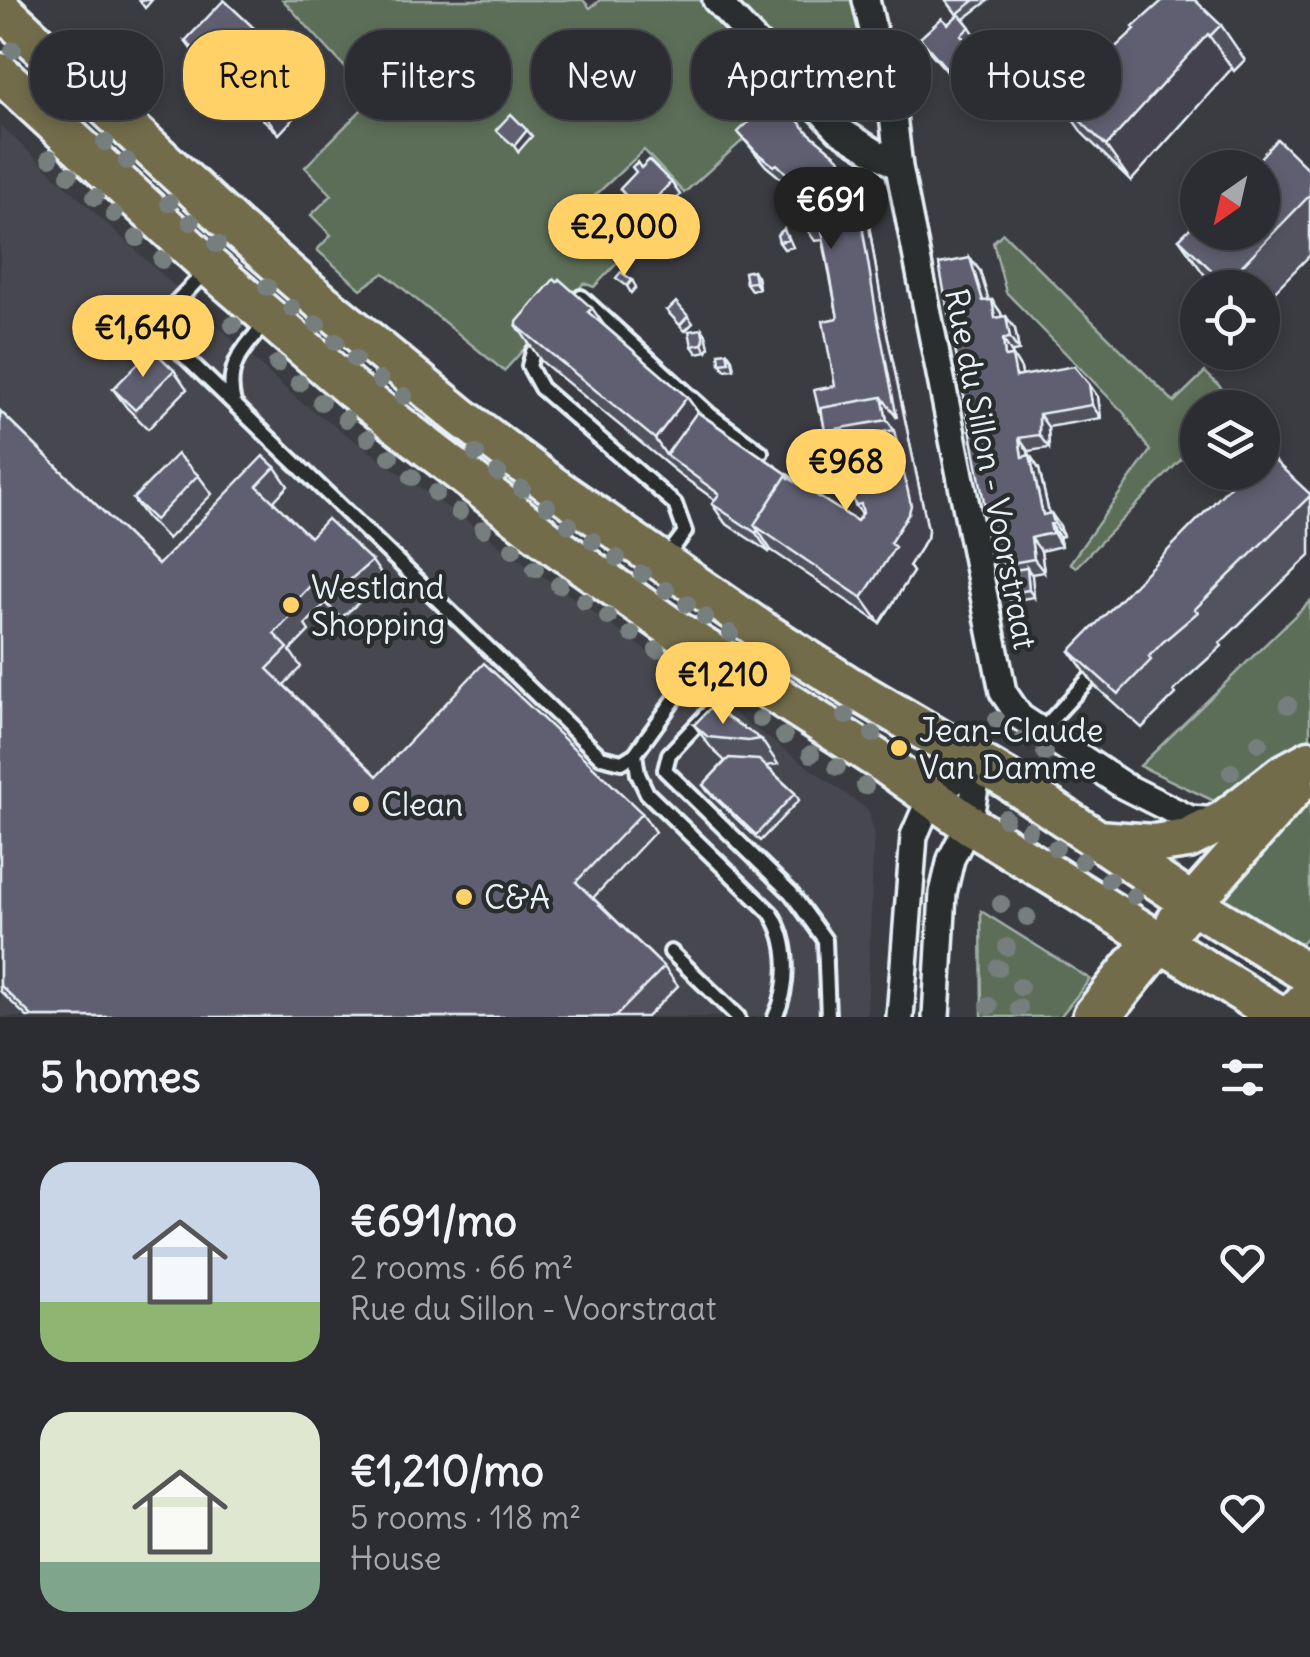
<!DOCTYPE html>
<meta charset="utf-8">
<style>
body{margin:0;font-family:Delius,sans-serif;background:#38393e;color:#f1f3f6;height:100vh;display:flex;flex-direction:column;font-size:38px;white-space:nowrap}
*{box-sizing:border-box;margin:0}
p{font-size:32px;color:#a6a8ac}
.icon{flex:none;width:55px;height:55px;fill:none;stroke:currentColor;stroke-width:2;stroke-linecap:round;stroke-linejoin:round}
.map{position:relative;height:1017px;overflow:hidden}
.side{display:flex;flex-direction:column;background:#2c2d32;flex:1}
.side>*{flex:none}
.top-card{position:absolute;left:30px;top:30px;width:1250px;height:90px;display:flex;gap:20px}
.needle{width:65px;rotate:214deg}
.controls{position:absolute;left:1180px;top:150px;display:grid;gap:20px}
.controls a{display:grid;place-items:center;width:100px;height:100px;border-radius:50%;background:#2c2d32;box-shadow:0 5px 15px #0003,0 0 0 2px #48494d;font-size:50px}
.price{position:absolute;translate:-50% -85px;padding:0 22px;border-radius:35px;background:#ffd166;color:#111;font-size:32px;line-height:65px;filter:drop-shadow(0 2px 5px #0008)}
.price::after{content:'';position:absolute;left:50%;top:60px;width:30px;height:22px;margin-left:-15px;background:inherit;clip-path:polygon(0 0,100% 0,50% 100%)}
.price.current{background:#222;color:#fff}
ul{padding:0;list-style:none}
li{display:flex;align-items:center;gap:30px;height:250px;padding:0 40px}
li span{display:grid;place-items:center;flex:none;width:280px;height:200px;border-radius:30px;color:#555}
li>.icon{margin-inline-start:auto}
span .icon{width:120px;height:120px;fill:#fffc;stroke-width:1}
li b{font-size:42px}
h2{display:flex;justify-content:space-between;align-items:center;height:120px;padding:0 40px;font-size:42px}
.tag{padding:0 35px;border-radius:40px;background:#2c2d32;box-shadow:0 5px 15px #0003,0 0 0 2px #48494d;font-size:35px;line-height:90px}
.tag.current{background:#ffd166;color:#111}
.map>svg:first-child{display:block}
</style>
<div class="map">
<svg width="1310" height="1017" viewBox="0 0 1310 1017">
<rect width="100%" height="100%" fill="#3a3c42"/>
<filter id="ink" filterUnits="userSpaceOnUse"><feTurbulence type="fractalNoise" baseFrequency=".01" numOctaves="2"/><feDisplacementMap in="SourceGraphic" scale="20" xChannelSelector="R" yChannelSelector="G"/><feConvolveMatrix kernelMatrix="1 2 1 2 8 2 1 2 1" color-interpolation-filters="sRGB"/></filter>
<g filter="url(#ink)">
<path fill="#464650" d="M0 125 297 399 868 810 874 833 867 1017H0Z"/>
<path fill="#5c6e58" stroke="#a2b0a8" stroke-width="2.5" d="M283 0H583L590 8 600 0H702L791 97 684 193 644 150 576 213 622 258 594 287 584 283 504 371 384 273 361 289 317 250 331 235 311 215 332 195 305 167 373 98Z
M734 0H853L877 99 873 109 856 118 843 115Z
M1003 233 1174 402 1205 372 1241 407 1198 408 1197 443 1076 567 1070 563 1150 451 1124 413 1006 292 993 242Z
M1310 601V933L1296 949 1233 913 1224 895 1301 807 1258 768 1214 801 1140 766Z
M981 911 1090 979 1060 1017H982Z"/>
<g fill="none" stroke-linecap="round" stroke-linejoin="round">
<defs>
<path id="service" d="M209 268 153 326 601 757 622 762 635 754 687 682 716 659
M571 309 581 297 709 414 761 452
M544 338 533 352 529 366 541 388 675 504 685 532 664 560
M234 403C224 365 244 349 267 321
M737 675 718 702 669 754 665 770 791 893 825 940 828 1017
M1040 732 1088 680
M635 754 638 774 647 793 771 913C790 942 790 986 775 1017
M671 952 738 1017"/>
<path id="minor" d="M716 0 839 130 899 167
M866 0 893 115 899 167 1003 692 1020 717 1124 786 1190 819 1218 821
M900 1017 914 836 930 799 979 763
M936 1017 943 893 951 859 969 824 979 763"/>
<path id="primary" d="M0 8 235 227 325 305 460 416 554 487 758 628 852 688 1007 779 1193 904 1310 975
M0 73 210 267 353 390 557 547 671 627 885 764 969 824 1282 1017
M1097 840 1153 844 1188 839 1223 821 1282 775 1310 760
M1176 922 1295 787"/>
<path id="motorway" d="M1096 1017 1157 941
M1295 1017 1310 1001"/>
</defs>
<use href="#service" stroke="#e8f1f8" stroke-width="20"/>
<use href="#minor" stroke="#e8f1f8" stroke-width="32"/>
<use href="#primary" stroke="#e8f1f8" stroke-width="45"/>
<use href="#motorway" stroke="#e8f1f8" stroke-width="52"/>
<use href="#service" stroke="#2a2d2e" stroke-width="12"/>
<use href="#minor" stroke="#2a2d2e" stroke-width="25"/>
<use href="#primary" stroke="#726c4b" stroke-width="38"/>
<use href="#motorway" stroke="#726c4b" stroke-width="45"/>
</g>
<g fill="#777f7e">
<circle cx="13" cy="50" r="9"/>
<circle cx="105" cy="142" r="9"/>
<circle cx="50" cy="158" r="9"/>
<circle cx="127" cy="161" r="9"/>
<circle cx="69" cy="175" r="9"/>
<circle cx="95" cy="197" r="9"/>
<circle cx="169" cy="203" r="9"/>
<circle cx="114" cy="214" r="9"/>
<circle cx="191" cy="222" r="9"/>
<circle cx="137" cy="238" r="9"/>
<circle cx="217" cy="244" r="9"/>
<circle cx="162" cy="260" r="9"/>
<circle cx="267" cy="287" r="9"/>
<circle cx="292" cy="308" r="9"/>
<circle cx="317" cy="324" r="9"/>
<circle cx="233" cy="325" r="9"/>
<circle cx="336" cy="342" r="9"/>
<circle cx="355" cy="359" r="9"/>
<circle cx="277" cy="364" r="9"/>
<circle cx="380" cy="380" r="9"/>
<circle cx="299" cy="383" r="9"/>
<circle cx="404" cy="396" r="9"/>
<circle cx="321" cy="402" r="9"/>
<circle cx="346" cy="419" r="9"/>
<circle cx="368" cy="438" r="9"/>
<circle cx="476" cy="454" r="9"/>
<circle cx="390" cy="457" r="9"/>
<circle cx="498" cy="473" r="9"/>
<circle cx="412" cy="477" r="9"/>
<circle cx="522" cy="489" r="9"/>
<circle cx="436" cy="493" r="9"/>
<circle cx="547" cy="506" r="9"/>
<circle cx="459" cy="512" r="9"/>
<circle cx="569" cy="525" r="9"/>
<circle cx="483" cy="529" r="9"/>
<circle cx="593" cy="541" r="9"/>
<circle cx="513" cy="549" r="9"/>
<circle cx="617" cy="558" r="9"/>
<circle cx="535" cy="569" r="9"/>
<circle cx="642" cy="574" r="9"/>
<circle cx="559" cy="585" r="9"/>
<circle cx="666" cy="590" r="9"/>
<circle cx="584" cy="601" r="9"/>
<circle cx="687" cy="604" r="9"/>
<circle cx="608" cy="617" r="9"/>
<circle cx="705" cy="617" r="9"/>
<circle cx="730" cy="633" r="9"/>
<circle cx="632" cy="634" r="9"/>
<circle cx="657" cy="650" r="9"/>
<circle cx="1288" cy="705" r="9"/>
<circle cx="846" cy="716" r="9"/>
<circle cx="760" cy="719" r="9"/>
<circle cx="997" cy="720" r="9"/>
<circle cx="873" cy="734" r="9"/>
<circle cx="784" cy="736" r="9"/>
<circle cx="1024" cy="739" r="9"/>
<circle cx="1259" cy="743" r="9"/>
<circle cx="1045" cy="753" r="9"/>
<circle cx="811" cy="754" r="9"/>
<circle cx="837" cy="767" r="9"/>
<circle cx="1231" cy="772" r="9"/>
<circle cx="865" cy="786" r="9"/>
<circle cx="1005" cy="818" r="9"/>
<circle cx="1029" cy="830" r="9"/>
<circle cx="1056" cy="848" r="9"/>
<circle cx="1082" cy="861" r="9"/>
<circle cx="1109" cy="880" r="9"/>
<circle cx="1134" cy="896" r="9"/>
<circle cx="1001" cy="904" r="9"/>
<circle cx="1027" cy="917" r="9"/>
<circle cx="1007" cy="947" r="9"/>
<circle cx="998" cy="968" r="9"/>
<circle cx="1020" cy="987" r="9"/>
<circle cx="989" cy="1006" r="9"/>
<circle cx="1019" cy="1008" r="9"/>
</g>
<path fill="#535261" stroke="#e8f1f8" stroke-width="2.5" d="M946 0H989L964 19 979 40 973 46 988 61 997 74 970 98 929 51 920 38 948 24 958 16Z
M1221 25 1245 60 1234 71 1232 68 1131 181 1083 134 1059 100Z
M185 41 303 74 317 93 279 134 199 60Z
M1023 62 1027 69 1014 81 1002 68Z
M738 132 868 197 869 207H866L885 324 928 530 927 538 909 566 913 572 880 623 771 550 769 552 725 523 712 504 715 500 679 474 541 361 517 326 604 325 687 397 698 412 793 478 796 483 857 521 862 514 855 505 852 491 847 485 842 456 825 431 822 415 819 411 835 386 838 318 823 240 815 241 806 228 812 217 787 186 791 182 786 177 783 180 766 166Z
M641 168 671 182 680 195 646 231 633 214 636 210 620 189Z
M1310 171V255L1262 304V288H1218L1203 273 1179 239Z
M788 236 793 247 784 249 779 242Z
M970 258 980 271 988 301 992 300 1001 313 1002 317 1015 329 1019 351 1012 352 1013 358 1021 369 1022 376 1098 397 1101 418 1048 427 1049 448 1028 451 1029 456 1030 455 1039 469 1049 514 1060 526 1063 536 1059 537 1061 546 1041 551 1044 572 1031 574 1034 597 1010 601 1005 594 1001 572 996 566Z
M757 277 759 288 751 290 746 283Z
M667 311 688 316 693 323 685 331Z
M702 329 706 335 709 347 707 351 697 353 692 346Z
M727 352 732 359 734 369 725 370 720 363Z
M174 370 187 389 148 429 127 408 113 389Z
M0 411 158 565 275 467 288 486 273 502 310 537 372 561 385 580 341 618 326 603 305 625 309 631 290 651 301 667 284 685 377 776 642 813 655 832 593 898 664 967 678 986 647 1017H27L0 991Z
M198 475 212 494 168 539 147 518 133 499Z
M1310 494V555L1220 643 1222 646 1188 677 1174 691 1176 694 1142 728 1095 686 1070 651Z
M694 725 761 739 778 764 766 766 795 793 799 800 760 841 708 792 703 785 725 761 712 749Z"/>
<path fill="#44424f" stroke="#e8f1f8" stroke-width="2.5" d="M139 0H152L145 8Z
M1208 34 1232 68 1131 181 1106 146Z
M303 74 317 93 279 134 265 115Z
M527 130 532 136 518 152 514 146Z
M671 182 680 195 646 231 637 218Z
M859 184 868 197 869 207 860 194Z
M857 194 866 207 885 324 928 530 927 538 909 566 913 572 880 623 862 598 890 543 894 430 887 420 882 397Z
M970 258 980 271 993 314 983 301Z
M753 270 757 277 759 288 755 282Z
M632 280 636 287 631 293 627 286Z
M992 300 1001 313 1004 331 995 318Z
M592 308 616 342 588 312Z
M1006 316 1015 329 1019 351 1010 338Z
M702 329 706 335 709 347 707 351 702 344Z
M1003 339 1021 369 1025 390 1005 357Z
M1089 384 1098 397 1101 418 1092 405Z
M687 397 711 431 666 455 655 439Z
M1039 414 1048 427 1049 448 1039 435Z
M1019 438 1028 451 1031 470 1022 457Z
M1030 455 1039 469 1052 526 1059 537 1061 546 1043 515Z
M1051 513 1060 526 1063 536 1054 523Z
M758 530 771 550 769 552 756 533Z
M1031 538 1041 551 1044 572 1034 559Z
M1027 568 1032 575 1034 597 1029 590Z"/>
<path fill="#615f71" stroke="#e8f1f8" stroke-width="2.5" d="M224 0 303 74 265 115 185 41Z
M946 0H975L957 14Z
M1163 0H1195L1221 25 1210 36 1208 34 1106 146 1059 100 1135 29 1133 27Z
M959 14 970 27 961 35 988 61 961 85 920 38 942 18 948 24Z
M1015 54 1023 62 1009 75 1002 68Z
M776 96 809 133 838 157 859 184 860 194H857L876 311 897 418 882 397 821 408V411H819L814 390 835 386 823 321 838 318 821 225 806 228 804 218 812 217 805 197 801 200 787 186 793 180 777 164 774 166 757 153 738 132Z
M511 114 527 130 514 146 496 130Z
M1277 139 1310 171V195L1225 283 1179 239 1198 220V232H1262V168H1251Z
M649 160 671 182 637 218 633 214 638 209 620 189 636 172 632 167 637 162 641 168Z
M784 229 788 240 779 242 777 235Z
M970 258 983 301 992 300 995 318 1006 316 1010 338 1003 339 1005 357 1012 356 1016 377 1074 366 1089 384 1092 405 1039 414V435L1019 438 1022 457 1030 455 1043 515 1051 513 1054 523 1050 524 1052 533 1031 538 1034 559 996 566 939 264Z
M753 270 755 282 746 283 744 272Z
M621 272 632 280 627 286 616 278Z
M554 279 557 282 559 279 592 308 588 312 687 397 655 439 517 326V322Z
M676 302 688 316 680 325 667 311Z
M702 329 704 340 702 344 692 346 689 331Z
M152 349 174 370 135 410 113 389Z
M727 352 729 362 720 363 719 353Z
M882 397 887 420 825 431 821 408Z
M0 411 158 565 263 456 275 467 257 486 310 537 327 519 372 561 328 599 312 584 290 607 296 611 274 634 288 648 267 669 377 776 484 663 642 813 576 882 664 967 615 1017H33L0 985Z
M697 412 793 478 792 480 786 476 754 525 758 530 756 533 712 504 719 494 666 455Z
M894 430 911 505 909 513 890 543 895 547 862 598 754 525 786 476 857 521 863 513 861 504 855 505 850 484 847 485 839 440Z
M1264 451 1310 494V496L1195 609 1198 612 1163 642 1149 657 1151 660 1118 694 1070 651 1244 472H1262V453Z
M177 454 198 475 155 520 133 499Z
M1027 568 1029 590 1005 594 1001 572Z
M711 707 761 739 748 741 708 737 694 725Z
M729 758 759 760 795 793 756 835 703 785Z"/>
</g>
<g fill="#ffd166" stroke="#2a2d2e" stroke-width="4">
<circle cx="291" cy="605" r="10"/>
<circle cx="899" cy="748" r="10"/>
<circle cx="361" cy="804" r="10"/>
<circle cx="464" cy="897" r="10"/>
</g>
<g text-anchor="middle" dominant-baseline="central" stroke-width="9" stroke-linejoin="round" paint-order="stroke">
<g font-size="32" fill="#e8f1f8" stroke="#2a2d2e">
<text transform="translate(991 469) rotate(79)">Rue du Sillon - Voorstraat</text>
</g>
<g font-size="32" fill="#e8f1f8" stroke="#2a2d2e" text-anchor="start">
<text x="311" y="587">Westland<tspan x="311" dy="37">Shopping</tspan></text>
<text x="919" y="730">Jean-Claude<tspan x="919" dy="37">Van Damme</tspan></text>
<text x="381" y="804">Clean</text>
<text x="484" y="897">C&amp;A</text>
</g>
</g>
</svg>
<div class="controls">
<a><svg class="needle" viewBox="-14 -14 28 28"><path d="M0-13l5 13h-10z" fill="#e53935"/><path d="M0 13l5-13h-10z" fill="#a6a8ac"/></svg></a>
<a><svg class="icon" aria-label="locate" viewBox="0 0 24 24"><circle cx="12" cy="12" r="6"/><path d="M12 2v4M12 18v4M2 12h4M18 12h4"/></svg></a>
<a><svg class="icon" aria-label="layers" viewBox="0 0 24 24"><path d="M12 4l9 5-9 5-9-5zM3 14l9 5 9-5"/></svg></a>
</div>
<b class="price current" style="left:831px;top:252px">€691</b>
<b class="price" style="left:624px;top:279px">€2,000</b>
<b class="price" style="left:143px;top:380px">€1,640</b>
<b class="price" style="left:846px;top:514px">€968</b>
<b class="price" style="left:723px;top:727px">€1,210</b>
<div class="top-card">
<a class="tag">Buy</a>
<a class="tag current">Rent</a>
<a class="tag">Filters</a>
<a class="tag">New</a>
<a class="tag">Apartment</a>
<a class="tag">House</a>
</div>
</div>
<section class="side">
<h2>5 homes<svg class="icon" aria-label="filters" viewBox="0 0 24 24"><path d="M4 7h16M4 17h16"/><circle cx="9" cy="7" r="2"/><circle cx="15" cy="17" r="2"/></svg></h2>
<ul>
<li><span style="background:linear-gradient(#c9d6e8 70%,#8fb573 0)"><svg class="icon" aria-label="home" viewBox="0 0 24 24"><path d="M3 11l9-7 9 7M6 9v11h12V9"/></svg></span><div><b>€691/mo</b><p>2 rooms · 66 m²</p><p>Rue du Sillon - Voorstraat</p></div><svg class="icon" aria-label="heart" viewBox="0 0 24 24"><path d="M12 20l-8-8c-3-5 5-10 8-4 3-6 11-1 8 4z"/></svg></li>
<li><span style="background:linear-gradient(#dfe7d0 75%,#7fa58c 0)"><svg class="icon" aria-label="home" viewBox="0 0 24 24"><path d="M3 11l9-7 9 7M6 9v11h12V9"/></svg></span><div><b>€1,210/mo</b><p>5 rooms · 118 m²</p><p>House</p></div><svg class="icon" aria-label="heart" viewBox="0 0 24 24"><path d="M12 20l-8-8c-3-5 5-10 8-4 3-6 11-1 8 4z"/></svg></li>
</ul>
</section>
